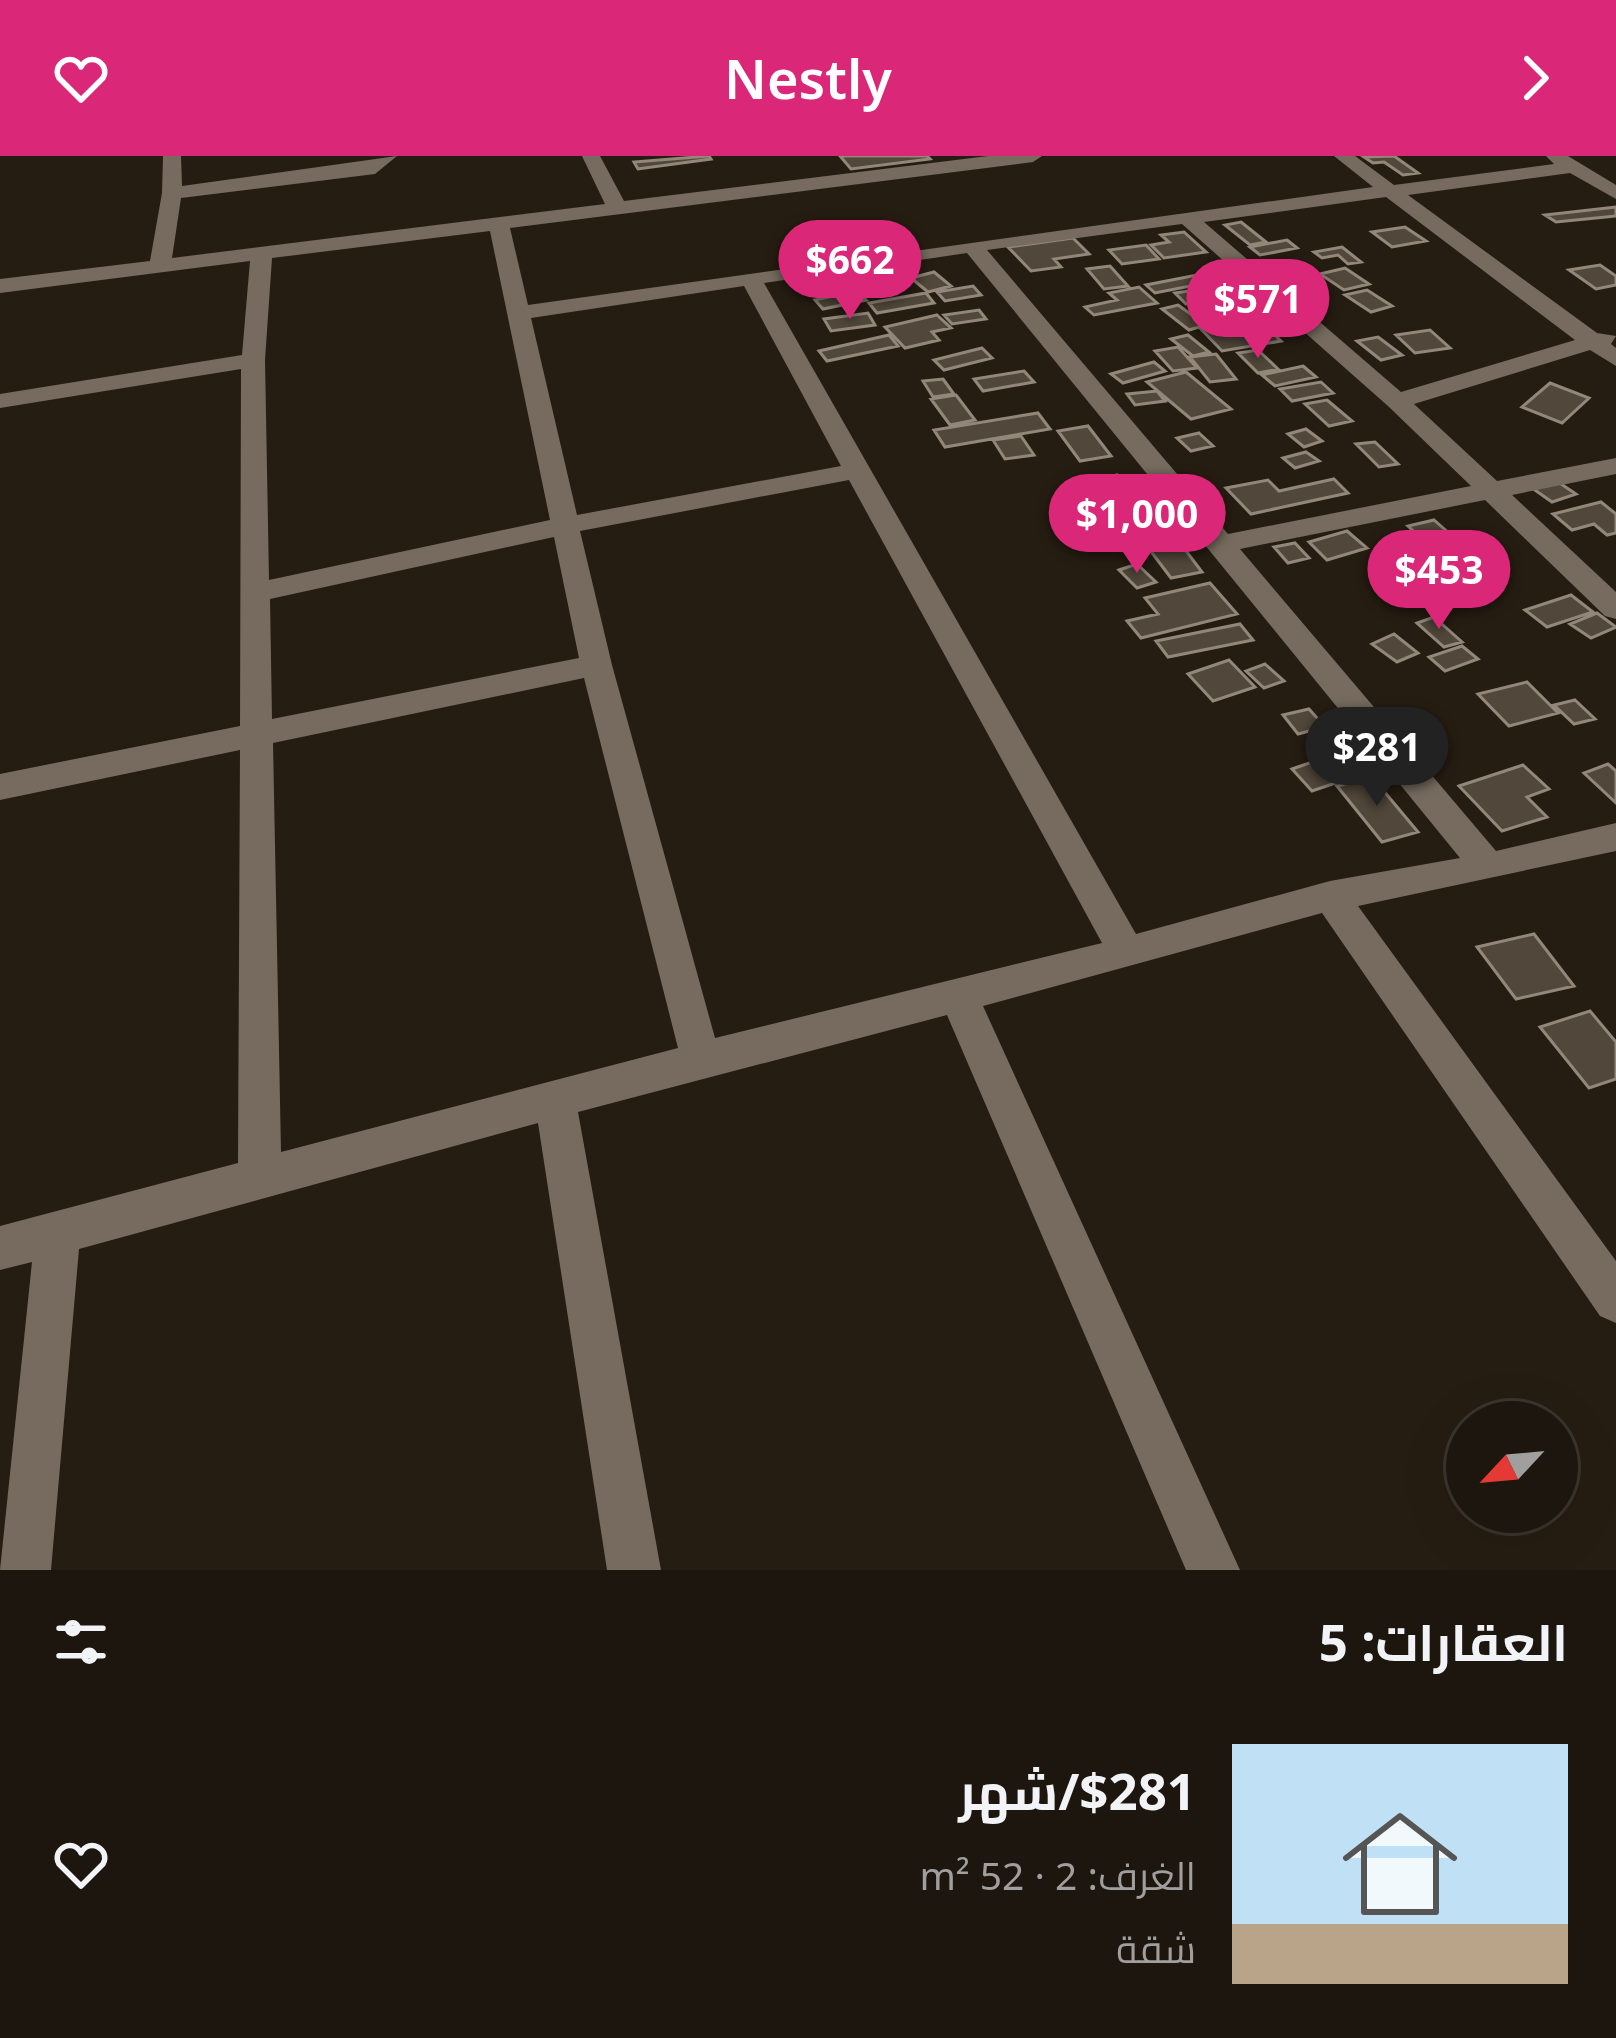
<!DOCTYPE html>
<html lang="ar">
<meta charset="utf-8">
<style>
body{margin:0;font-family:"Noto Sans",Cairo,sans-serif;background:#251f17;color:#f1f3f6;direction:rtl;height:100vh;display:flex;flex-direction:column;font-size:45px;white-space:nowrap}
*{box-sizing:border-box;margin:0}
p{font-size:39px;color:#a09f9e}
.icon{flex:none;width:66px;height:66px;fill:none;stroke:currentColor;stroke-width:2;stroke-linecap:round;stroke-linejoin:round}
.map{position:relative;height:1414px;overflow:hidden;direction:ltr}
.sheet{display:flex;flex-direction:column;background:#1c160e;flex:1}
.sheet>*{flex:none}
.needle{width:78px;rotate:244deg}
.controls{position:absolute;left:1446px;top:1245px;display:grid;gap:24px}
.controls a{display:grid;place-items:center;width:132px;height:132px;border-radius:50%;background:#1c160e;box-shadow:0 12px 48px #0002,0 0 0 3px #3a352e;font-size:60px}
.price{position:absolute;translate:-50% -102px;padding:0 27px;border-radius:42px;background:#db2777;color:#fff;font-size:39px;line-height:78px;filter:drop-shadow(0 3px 6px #0008)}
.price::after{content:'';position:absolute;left:50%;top:72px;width:36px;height:27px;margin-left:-18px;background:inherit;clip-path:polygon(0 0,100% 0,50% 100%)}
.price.on{background:#222;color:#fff}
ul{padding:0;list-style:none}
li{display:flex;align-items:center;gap:36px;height:300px;padding:0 48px}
li span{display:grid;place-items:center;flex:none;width:336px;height:240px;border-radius:0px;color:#555}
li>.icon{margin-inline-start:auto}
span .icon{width:144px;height:144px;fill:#fffc;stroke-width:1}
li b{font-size:51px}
h2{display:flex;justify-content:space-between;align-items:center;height:144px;padding:0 48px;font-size:51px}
header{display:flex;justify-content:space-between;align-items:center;height:156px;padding:0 48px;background:#db2777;color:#fff;font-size:54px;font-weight:600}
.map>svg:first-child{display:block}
</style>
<header><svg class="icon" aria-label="forward" viewBox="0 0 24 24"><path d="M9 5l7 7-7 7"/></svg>Nestly<svg class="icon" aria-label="heart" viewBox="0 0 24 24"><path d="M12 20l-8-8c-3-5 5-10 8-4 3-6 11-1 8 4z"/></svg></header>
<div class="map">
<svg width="1616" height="1414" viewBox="0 0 1616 1414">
<rect width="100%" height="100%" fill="#261d12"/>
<path fill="#51473a" stroke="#928779" stroke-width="3" d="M709 0 711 3 638 13 634 6Z
M840 0H927L930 3 851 13Z
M1394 0 1418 17 1403 19 1384 6 1373 7 1364 1Z
M1616 51V60L1556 66 1545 59Z
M1241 66 1266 86 1250 89 1225 69Z
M1405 71 1426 85 1392 91 1372 76Z
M1184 76 1206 96 1164 102 1151 89 1169 86 1161 79Z
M1073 82 1089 98 1054 103 1061 111 1031 115 1008 91Z
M1287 84 1297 92 1260 99 1250 91Z
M1146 89 1159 103 1122 108 1109 94Z
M1342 91 1361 106 1348 108 1338 99 1322 102 1314 96Z
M1600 109 1616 120V129L1596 133 1569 114Z
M1110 110 1128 130 1104 133 1087 113Z
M1345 112 1369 128 1344 134 1320 118Z
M934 116 951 130 928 136 911 122Z
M1202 118 1211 126 1155 137 1146 129Z
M973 130 981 139 945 145 937 136Z
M1139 131 1157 147 1094 159 1085 151 1117 144 1109 137Z
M1216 131 1227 142 1186 148 1175 137Z
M1367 134 1392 150 1371 156 1345 139Z
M857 135 866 144 823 153 815 144Z
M926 137 934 147 877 157 869 147Z
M1178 149 1206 169 1189 174 1162 153Z
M979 154 986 163 952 168 944 159Z
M868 157 875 169 831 175 824 163Z
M937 159 951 172 932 176 939 184 905 192 885 171Z
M1259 164 1281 185 1222 195 1201 173Z
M1430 174 1450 192 1415 197 1396 179Z
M889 179 898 190 827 205 819 195Z
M1188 179 1209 196 1193 200 1171 183Z
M1378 181 1402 199 1381 204 1357 185Z
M1178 191 1197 212 1173 215 1155 195Z
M982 192 992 202 944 214 934 204Z
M1258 194 1278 213 1258 217 1238 197Z
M1216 198 1236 223 1210 226 1190 201Z
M1154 206 1165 215 1123 227 1111 218Z
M1303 210 1316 221 1275 230 1262 219Z
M1024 215 1034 226 983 235 974 223Z
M1186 216 1231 253 1191 263 1147 226Z
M943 223 954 238 933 241 923 225Z
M1321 226 1333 237 1292 245 1280 233Z
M1550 227 1589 242 1562 267 1522 251Z
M1157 235 1165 245 1135 249 1127 238Z
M956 239 975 264 950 269 931 243Z
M1327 244 1352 265 1329 270 1305 248Z
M1038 257 1050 273 945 291 934 274Z
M1088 270 1111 300 1080 305 1058 275Z
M1306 273 1322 285 1304 291 1288 278Z
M1199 277 1213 290 1191 295 1177 282Z
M1021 280 1034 299 1005 303 993 284Z
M1375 286 1398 308 1379 311 1356 288Z
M1306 296 1319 305 1295 312 1283 302Z
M1117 319 1139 346 1114 351 1093 324Z
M1334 323 1348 337 1251 358 1226 332 1268 324 1279 335Z
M1555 324 1576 338 1552 346 1532 332Z
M1601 346 1616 358V377L1607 379 1594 368 1572 374 1553 358Z
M1150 347 1202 416 1171 422 1119 353Z
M1434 364 1451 379 1424 385 1408 370Z
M1347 375 1367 392 1327 404 1309 386Z
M1295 387 1309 402 1288 407 1274 391Z
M1137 408 1156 426 1137 432 1119 414Z
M1210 427 1237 458 1141 482 1127 465 1158 458 1145 442Z
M1571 439 1593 456 1547 471 1525 454Z
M1597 457 1616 471 1591 482 1570 468Z
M1434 461 1462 486 1444 491 1417 467Z
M1240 468 1253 484 1168 501 1156 485Z
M1394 478 1418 497 1397 506 1372 488Z
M1462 490 1478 503 1445 515 1429 501Z
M1229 504 1255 531 1213 545 1188 518Z
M1265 508 1284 525 1264 532 1246 515Z
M1527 526 1558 557 1509 570 1478 538Z
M1575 544 1595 563 1574 568 1554 549Z
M1309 553 1325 571 1298 578 1283 559Z
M1344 595 1365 617 1312 635 1292 613Z
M1608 608 1616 615V647L1584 617Z
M1523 609 1549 633 1527 641 1547 661 1502 675 1459 630Z
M1372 621 1418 676 1382 686 1337 630Z
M1534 778 1574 830 1516 843 1477 791Z
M1590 855 1616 886V923L1589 932 1540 871Z"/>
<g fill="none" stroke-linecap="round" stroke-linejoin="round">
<path fill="#766b5e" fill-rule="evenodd" d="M163 0H181L182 30 397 0 375 18 181 42 172 102 605 48 582 0H600L624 45 988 0H1042L1033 6 510 72 528 149 1373 31 1334 0H1355L1394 29 1554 8 1546 0H1568L1616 29V43L1570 17 1408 39 1597 177 1616 180 1611 188 1616 192V210L1590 194 1414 248 1497 325 1616 302V318L1512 339 1616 436V463L1605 460 1485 344 1240 393 1496 695 1616 667V695L1358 750 1616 1105V1167L1600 1160 1322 757 983 850 1240 1414H1186L947 859 578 956 661 1414H607L538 967 79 1093 51 1414H0L32 1106 0 1114V1070L238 1007 240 594 0 644V618L240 570 241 213 0 252V238L242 199 250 105 0 137V123L150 105 162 37ZM1386 41 1575 184 1401 236 1204 66ZM1182 68 1388 250 1471 330 1228 378 987 94ZM490 75 550 364 269 424 265 204 272 102ZM967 97 1460 702 1330 725 1136 778 764 127ZM744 130 841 310 577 359 531 162ZM849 324 1102 787 715 882 612 509 580 375ZM554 381 579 502 272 563 270 443ZM584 522 678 892 281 996 273 587Z"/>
</g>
</svg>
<div class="controls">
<a><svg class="needle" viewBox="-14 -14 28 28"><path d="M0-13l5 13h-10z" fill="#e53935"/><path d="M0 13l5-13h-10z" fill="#a09f9e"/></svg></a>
</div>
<b class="price" style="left:850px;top:166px">$662</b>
<b class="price" style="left:1258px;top:205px">$571</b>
<b class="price" style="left:1137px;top:420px">$1,000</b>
<b class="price" style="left:1439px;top:476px">$453</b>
<b class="price on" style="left:1377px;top:653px">$281</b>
</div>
<section class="sheet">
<h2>العقارات: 5<svg class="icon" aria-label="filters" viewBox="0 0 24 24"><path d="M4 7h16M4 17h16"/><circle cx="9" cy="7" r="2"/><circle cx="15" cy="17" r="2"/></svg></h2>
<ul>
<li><span style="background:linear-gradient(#bfe0f5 75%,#b9a48a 0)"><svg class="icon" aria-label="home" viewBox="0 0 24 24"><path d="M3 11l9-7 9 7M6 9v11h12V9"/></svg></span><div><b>$281/شهر</b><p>الغرف: 2 · 52 m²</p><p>شقة</p></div><svg class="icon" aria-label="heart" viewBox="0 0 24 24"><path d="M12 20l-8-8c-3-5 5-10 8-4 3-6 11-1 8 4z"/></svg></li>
</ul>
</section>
